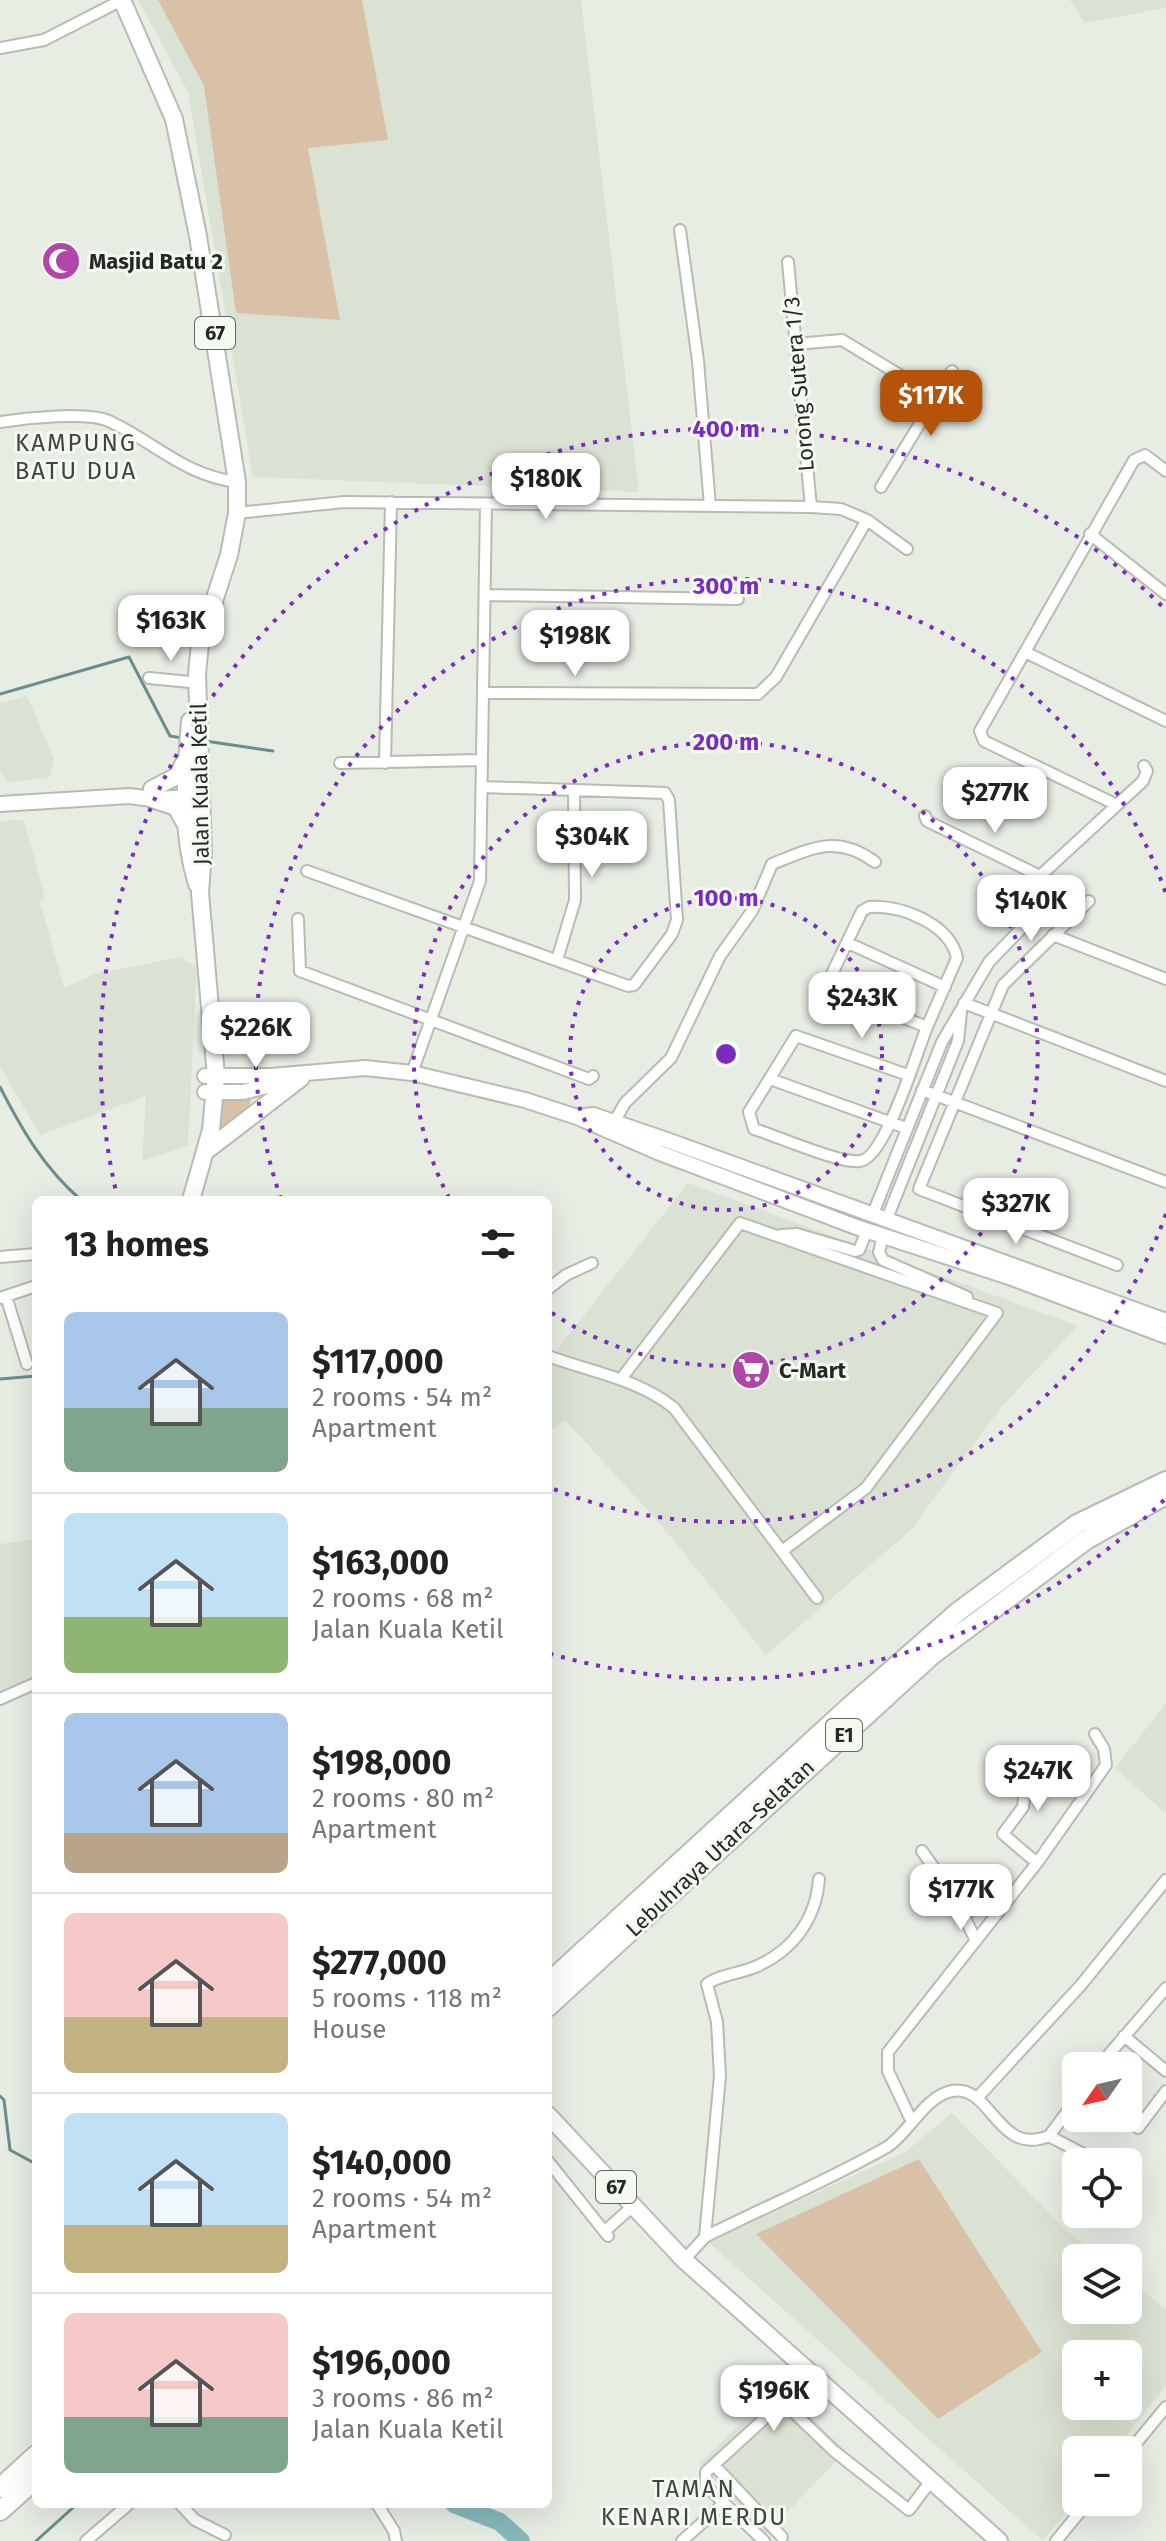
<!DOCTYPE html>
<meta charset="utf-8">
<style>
body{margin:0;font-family:"Fira Sans",sans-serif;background:#f6f6f6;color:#222;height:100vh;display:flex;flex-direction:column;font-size:30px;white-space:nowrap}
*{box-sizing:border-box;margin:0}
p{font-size:26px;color:#767676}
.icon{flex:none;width:44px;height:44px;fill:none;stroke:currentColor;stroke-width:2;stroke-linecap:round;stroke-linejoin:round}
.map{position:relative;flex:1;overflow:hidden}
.drawer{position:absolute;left:32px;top:1196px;width:520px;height:1312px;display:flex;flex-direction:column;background:#fff;border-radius:12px;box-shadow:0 8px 32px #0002}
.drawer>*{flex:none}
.needle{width:52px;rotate:236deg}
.controls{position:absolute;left:1062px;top:2052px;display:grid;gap:16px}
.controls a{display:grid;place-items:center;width:80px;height:80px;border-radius:12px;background:#fff;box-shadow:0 8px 32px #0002;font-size:40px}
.price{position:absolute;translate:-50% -68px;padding:0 18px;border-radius:16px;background:#fff;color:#222;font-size:26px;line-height:52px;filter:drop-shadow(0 2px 4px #0008)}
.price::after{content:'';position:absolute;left:50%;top:48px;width:24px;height:18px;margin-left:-12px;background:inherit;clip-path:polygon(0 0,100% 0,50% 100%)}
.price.on{background:#b45309;color:#fff}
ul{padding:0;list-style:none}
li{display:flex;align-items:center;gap:24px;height:200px;padding:0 32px}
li+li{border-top:2px solid #e0e0e0}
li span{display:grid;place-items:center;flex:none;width:224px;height:160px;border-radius:12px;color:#555}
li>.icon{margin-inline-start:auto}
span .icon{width:96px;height:96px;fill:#fffc;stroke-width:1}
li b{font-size:34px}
h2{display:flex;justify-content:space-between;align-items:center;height:96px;padding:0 32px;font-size:34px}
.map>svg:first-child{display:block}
</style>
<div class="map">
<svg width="1166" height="2541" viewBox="0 0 1166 2541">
<rect width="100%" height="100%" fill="#e7ede3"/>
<path fill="#dae3d3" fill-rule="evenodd" d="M138 0H581L639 492 253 477 188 92Z
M1070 0H1166V8L1084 23Z
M27 696 54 759 49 778 7 782 0 772V703Z
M24 820 45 898 40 902 64 988 95 974 180 957 197 967 188 1146 142 1161 146 1096 40 1135 0 1067V821Z
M688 1183 1078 1326 1001 1407 911 1530 766 1655 661 1525 565 1420 548 1433V1361Z
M36 1539V1680L0 1693V1544Z
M1166 1703V1814L1115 1768Z
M952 2113 1064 2228 1102 2258H1076V2310H1128V2279L1166 2309V2386L1115 2450H1076V2500L1043 2541 708 2242 905 2152ZM1076 2354H1128V2406H1076Z
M779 2386 846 2451 766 2534 699 2464Z"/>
<path fill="#d9c1a8" d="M158 0H362L388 140 308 148 340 320 236 313 204 86Z
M242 1097 251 1100 249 1108 216 1139 222 1100Z
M919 2159 1042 2352 938 2419 756 2234Z"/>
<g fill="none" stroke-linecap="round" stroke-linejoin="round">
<path stroke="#698e8d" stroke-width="3" d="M0 694 129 657 170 736 182 738
M205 741 273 751
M0 1087C22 1130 44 1168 81 1200
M0 1379 36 1376
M0 2096 4 2100 10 2150 36 2164
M36 2541 77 2504"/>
<path stroke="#86b9ba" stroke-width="18" d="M454 2504 500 2522 521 2541"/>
<defs>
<path id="minor" d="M0 48 44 40 122 0
M680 230 698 361 710 506
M788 262 811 507
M796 344 842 340 936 397
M0 422C25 418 89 411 111 422 155 443 186 476 237 482
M881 487 952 371
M237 513 344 502 811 507 841 509 867 520 776 677 758 694 484 693
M867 520 907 549
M1090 534 1166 594
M485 595 738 599
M1025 652 1166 721
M149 678 190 682
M340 763 482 760
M385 763 391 502
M1117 805 984 741 980 731 1134 460 1145 455 1166 471
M307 871 628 986 634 985 672 934 677 920 669 800 665 793 483 787
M1040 876 1143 781 1147 771 1144 766
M1089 901 1003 985 919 1189 1117 1265
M298 919 300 971 589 1079 593 1076
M1053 935 1166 979
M848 943 945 987
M557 960 575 900 574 790
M964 1003 1166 1081
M412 1073 480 881 486 504
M908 1075 796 1036 749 1112 754 1129C777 1136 840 1164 860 1161 885 1159 917 1051 927 1027L833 990 828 982 862 911 869 907C902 905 950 924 957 958L927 1027
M770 1079 906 1128
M922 1090 1166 1182
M614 1122 625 1103 671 1058 720 956 752 911 772 864C812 848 837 834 875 862
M872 1216 942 1042 989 962 1048 901 1049 888 1040 876 927 821 925 816
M886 1221 958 1041 961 1012
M781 1235 797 1234 855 1251 859 1250 867 1231
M883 1236 879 1252 883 1260 967 1297
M0 1257 36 1254
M548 1289 566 1275 592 1263
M6 1296 27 1364
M0 1298 36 1286
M548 1356C591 1372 638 1379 674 1408L817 1598
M621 1379 740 1223 997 1313 866 1488 782 1551
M0 1699 36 1683
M1025 1787 1023 1807 1003 1834 1037 1863
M922 1851 956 1899 976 1941
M1124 2036 1166 2071
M1099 2066 1166 1988
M978 2097 1081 1985 1166 1880
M912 2122 888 2071V2052L1037 1863 1106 1765 1104 1749 1095 1734
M1138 2128 1166 2091
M1049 2136 1089 2157
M548 2161 608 2236
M605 2231 633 2206
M705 2237 720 2076 717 2022 707 1984C721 1974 739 1974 755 1967 793 1951 816 1919 819 1879
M684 2260 705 2237C765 2207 829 2180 887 2147 909 2133 925 2096 952 2091 992 2084 997 2157 1049 2136L1076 2100
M783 2402 834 2451 909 2510 930 2482
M1128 2453 1166 2407
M714 2465 782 2537
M180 2504 195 2520 225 2535
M377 2504 394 2531 396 2541
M86 2541 129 2504
M682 2541 722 2505
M764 2541 706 2486V2472L811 2376
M1056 2541 1088 2502"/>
<path id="secondary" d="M0 804 129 796 152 799 197 797
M205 1076H271L365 1068 412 1073 525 1100 577 1117 660 1153 859 1228 1009 1277 1166 1336
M205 1092H243L296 1079
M577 1117 593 1115 664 1139 1166 1321"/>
<path id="primary" d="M122 0 174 119 198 236 237 482V513L229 555 200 644 197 674 203 852 200 893 216 1076 211 1130 191 1200
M190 721C186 777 180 830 197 884
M152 789 177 776 184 763
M152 799 176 807 185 823
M206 1151 301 1078
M548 2115 684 2260 999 2541"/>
<path id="motorway" d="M548 1983 850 1706 959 1611 1077 1524 1166 1481
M548 2007 932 1655 1086 1540 1166 1495
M0 2488 36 2455
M0 2511 36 2479"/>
</defs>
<use href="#minor" stroke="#b6bcb2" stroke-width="14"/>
<use href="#secondary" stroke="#b6bcb2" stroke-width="18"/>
<use href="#primary" stroke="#b6bcb2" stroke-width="20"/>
<use href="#motorway" stroke="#b6bcb2" stroke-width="22"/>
<use href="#minor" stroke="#fff" stroke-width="10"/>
<use href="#secondary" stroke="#fff" stroke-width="14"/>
<use href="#primary" stroke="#fff" stroke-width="16"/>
<use href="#motorway" stroke="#fff" stroke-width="18"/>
</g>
<g fill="none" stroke="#7b2cbf" stroke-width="4" stroke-dasharray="4 8">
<circle cx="726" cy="1054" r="156"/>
<path d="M449 1198A312 312 0 1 1 549 1311"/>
<path d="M1166 1214A468 468 0 0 1 551 1488M281 1199A468 468 0 0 1 1166 894"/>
<path d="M1164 1500A625 625 0 0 1 548 1653M118 1200A625 625 0 0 1 1164 608"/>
</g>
<defs>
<symbol id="mosque-disc" viewBox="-11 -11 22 22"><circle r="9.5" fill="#b046a7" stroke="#f5faf1"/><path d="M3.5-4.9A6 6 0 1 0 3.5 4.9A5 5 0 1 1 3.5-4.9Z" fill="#fff"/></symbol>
<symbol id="supermarket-disc" viewBox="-11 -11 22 22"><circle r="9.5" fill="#b046a7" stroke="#f5faf1"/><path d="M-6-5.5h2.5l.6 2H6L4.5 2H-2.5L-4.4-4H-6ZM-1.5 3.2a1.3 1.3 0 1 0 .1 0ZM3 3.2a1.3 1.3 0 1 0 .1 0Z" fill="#fff"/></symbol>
</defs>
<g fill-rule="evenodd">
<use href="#mosque-disc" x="39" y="239" width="44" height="44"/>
<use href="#supermarket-disc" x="729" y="1348" width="44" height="44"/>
</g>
<g text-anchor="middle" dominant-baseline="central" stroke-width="6" stroke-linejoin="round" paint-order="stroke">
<g fill="#f5faf1" stroke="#646762" stroke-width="2">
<rect x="195" y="317" width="40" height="32" rx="6"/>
<rect x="826" y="1719" width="36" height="32" rx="6"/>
<rect x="596" y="2171" width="40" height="32" rx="6"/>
</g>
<g font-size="20" font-weight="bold" fill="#262825">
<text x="215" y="333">67</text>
<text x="844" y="1735">E1</text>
<text x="616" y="2187">67</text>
</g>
<g font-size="22" font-weight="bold" fill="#262825" stroke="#f5faf1" text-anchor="start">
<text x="89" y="261">Masjid Batu 2</text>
<text x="779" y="1370">C-Mart</text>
</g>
<g font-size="22" fill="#262825" stroke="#f5faf1">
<text transform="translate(799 384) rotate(-95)">Lorong Sutera 1/3</text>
<text transform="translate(200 784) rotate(-91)">Jalan Kuala Ketil</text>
<text transform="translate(720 1848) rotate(-43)">Lebuhraya Utara–Selatan</text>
</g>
<g font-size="24" letter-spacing="2" fill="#41453d" stroke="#f5faf1">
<text x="76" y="443">KAMPUNG<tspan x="76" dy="28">BATU DUA</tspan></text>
<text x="694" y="2489">TAMAN<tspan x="694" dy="28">KENARI MERDU</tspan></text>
</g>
</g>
<circle cx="726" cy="1054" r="12" fill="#7b2cbf" stroke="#f5faf1" stroke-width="4"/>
<g font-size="24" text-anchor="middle" font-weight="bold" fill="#7b2cbf" stroke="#f5faf1" stroke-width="6" stroke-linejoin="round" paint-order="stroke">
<text x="726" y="437">400 m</text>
<text x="726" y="594">300 m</text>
<text x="726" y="750">200 m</text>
<text x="726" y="906">100 m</text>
</g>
</svg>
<div class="controls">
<a><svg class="needle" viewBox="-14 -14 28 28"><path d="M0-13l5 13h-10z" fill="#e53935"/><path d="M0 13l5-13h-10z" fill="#767676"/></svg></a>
<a><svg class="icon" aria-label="locate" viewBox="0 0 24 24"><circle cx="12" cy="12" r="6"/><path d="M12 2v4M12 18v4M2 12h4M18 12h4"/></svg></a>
<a><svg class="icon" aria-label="layers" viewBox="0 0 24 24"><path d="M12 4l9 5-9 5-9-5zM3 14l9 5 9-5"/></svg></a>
<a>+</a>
<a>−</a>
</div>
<b class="price on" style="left:931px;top:438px">$117K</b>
<b class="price" style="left:546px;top:521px">$180K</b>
<b class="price" style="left:171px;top:663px">$163K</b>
<b class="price" style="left:575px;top:678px">$198K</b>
<b class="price" style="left:995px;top:835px">$277K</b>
<b class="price" style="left:592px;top:879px">$304K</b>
<b class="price" style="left:1031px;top:943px">$140K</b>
<b class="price" style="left:862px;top:1040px">$243K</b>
<b class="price" style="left:256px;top:1070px">$226K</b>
<b class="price" style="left:1016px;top:1246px">$327K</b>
<b class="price" style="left:1038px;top:1813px">$247K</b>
<b class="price" style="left:961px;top:1932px">$177K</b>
<b class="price" style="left:774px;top:2433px">$196K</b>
<section class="drawer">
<h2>13 homes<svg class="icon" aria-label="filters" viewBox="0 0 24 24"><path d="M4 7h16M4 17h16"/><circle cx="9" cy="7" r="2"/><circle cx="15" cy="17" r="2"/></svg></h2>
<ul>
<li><span style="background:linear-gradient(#a9c7e8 60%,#7fa58c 0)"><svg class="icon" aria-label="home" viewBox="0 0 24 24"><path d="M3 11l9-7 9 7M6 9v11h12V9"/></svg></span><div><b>$117,000</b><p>2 rooms · 54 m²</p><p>Apartment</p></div></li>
<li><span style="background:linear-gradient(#bfe0f5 65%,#8fb573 0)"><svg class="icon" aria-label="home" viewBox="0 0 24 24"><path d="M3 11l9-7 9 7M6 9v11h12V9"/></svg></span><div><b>$163,000</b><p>2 rooms · 68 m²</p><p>Jalan Kuala Ketil</p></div></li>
<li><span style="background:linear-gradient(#a9c7e8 75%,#b9a48a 0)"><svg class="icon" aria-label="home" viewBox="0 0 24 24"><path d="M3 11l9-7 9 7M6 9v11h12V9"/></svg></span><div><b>$198,000</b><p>2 rooms · 80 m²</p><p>Apartment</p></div></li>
<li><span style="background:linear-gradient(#f6c9c9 65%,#c2b280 0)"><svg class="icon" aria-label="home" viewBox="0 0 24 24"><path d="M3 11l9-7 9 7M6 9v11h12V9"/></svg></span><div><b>$277,000</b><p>5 rooms · 118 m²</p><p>House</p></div></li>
<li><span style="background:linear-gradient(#bfe0f5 70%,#c2b280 0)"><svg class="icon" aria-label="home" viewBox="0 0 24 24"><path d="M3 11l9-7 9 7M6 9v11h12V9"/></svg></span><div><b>$140,000</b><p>2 rooms · 54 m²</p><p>Apartment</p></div></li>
<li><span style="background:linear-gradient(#f6c9c9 65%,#7fa58c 0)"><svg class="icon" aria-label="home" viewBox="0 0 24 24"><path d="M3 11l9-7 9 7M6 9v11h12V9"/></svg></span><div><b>$196,000</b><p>3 rooms · 86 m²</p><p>Jalan Kuala Ketil</p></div></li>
</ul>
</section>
</div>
